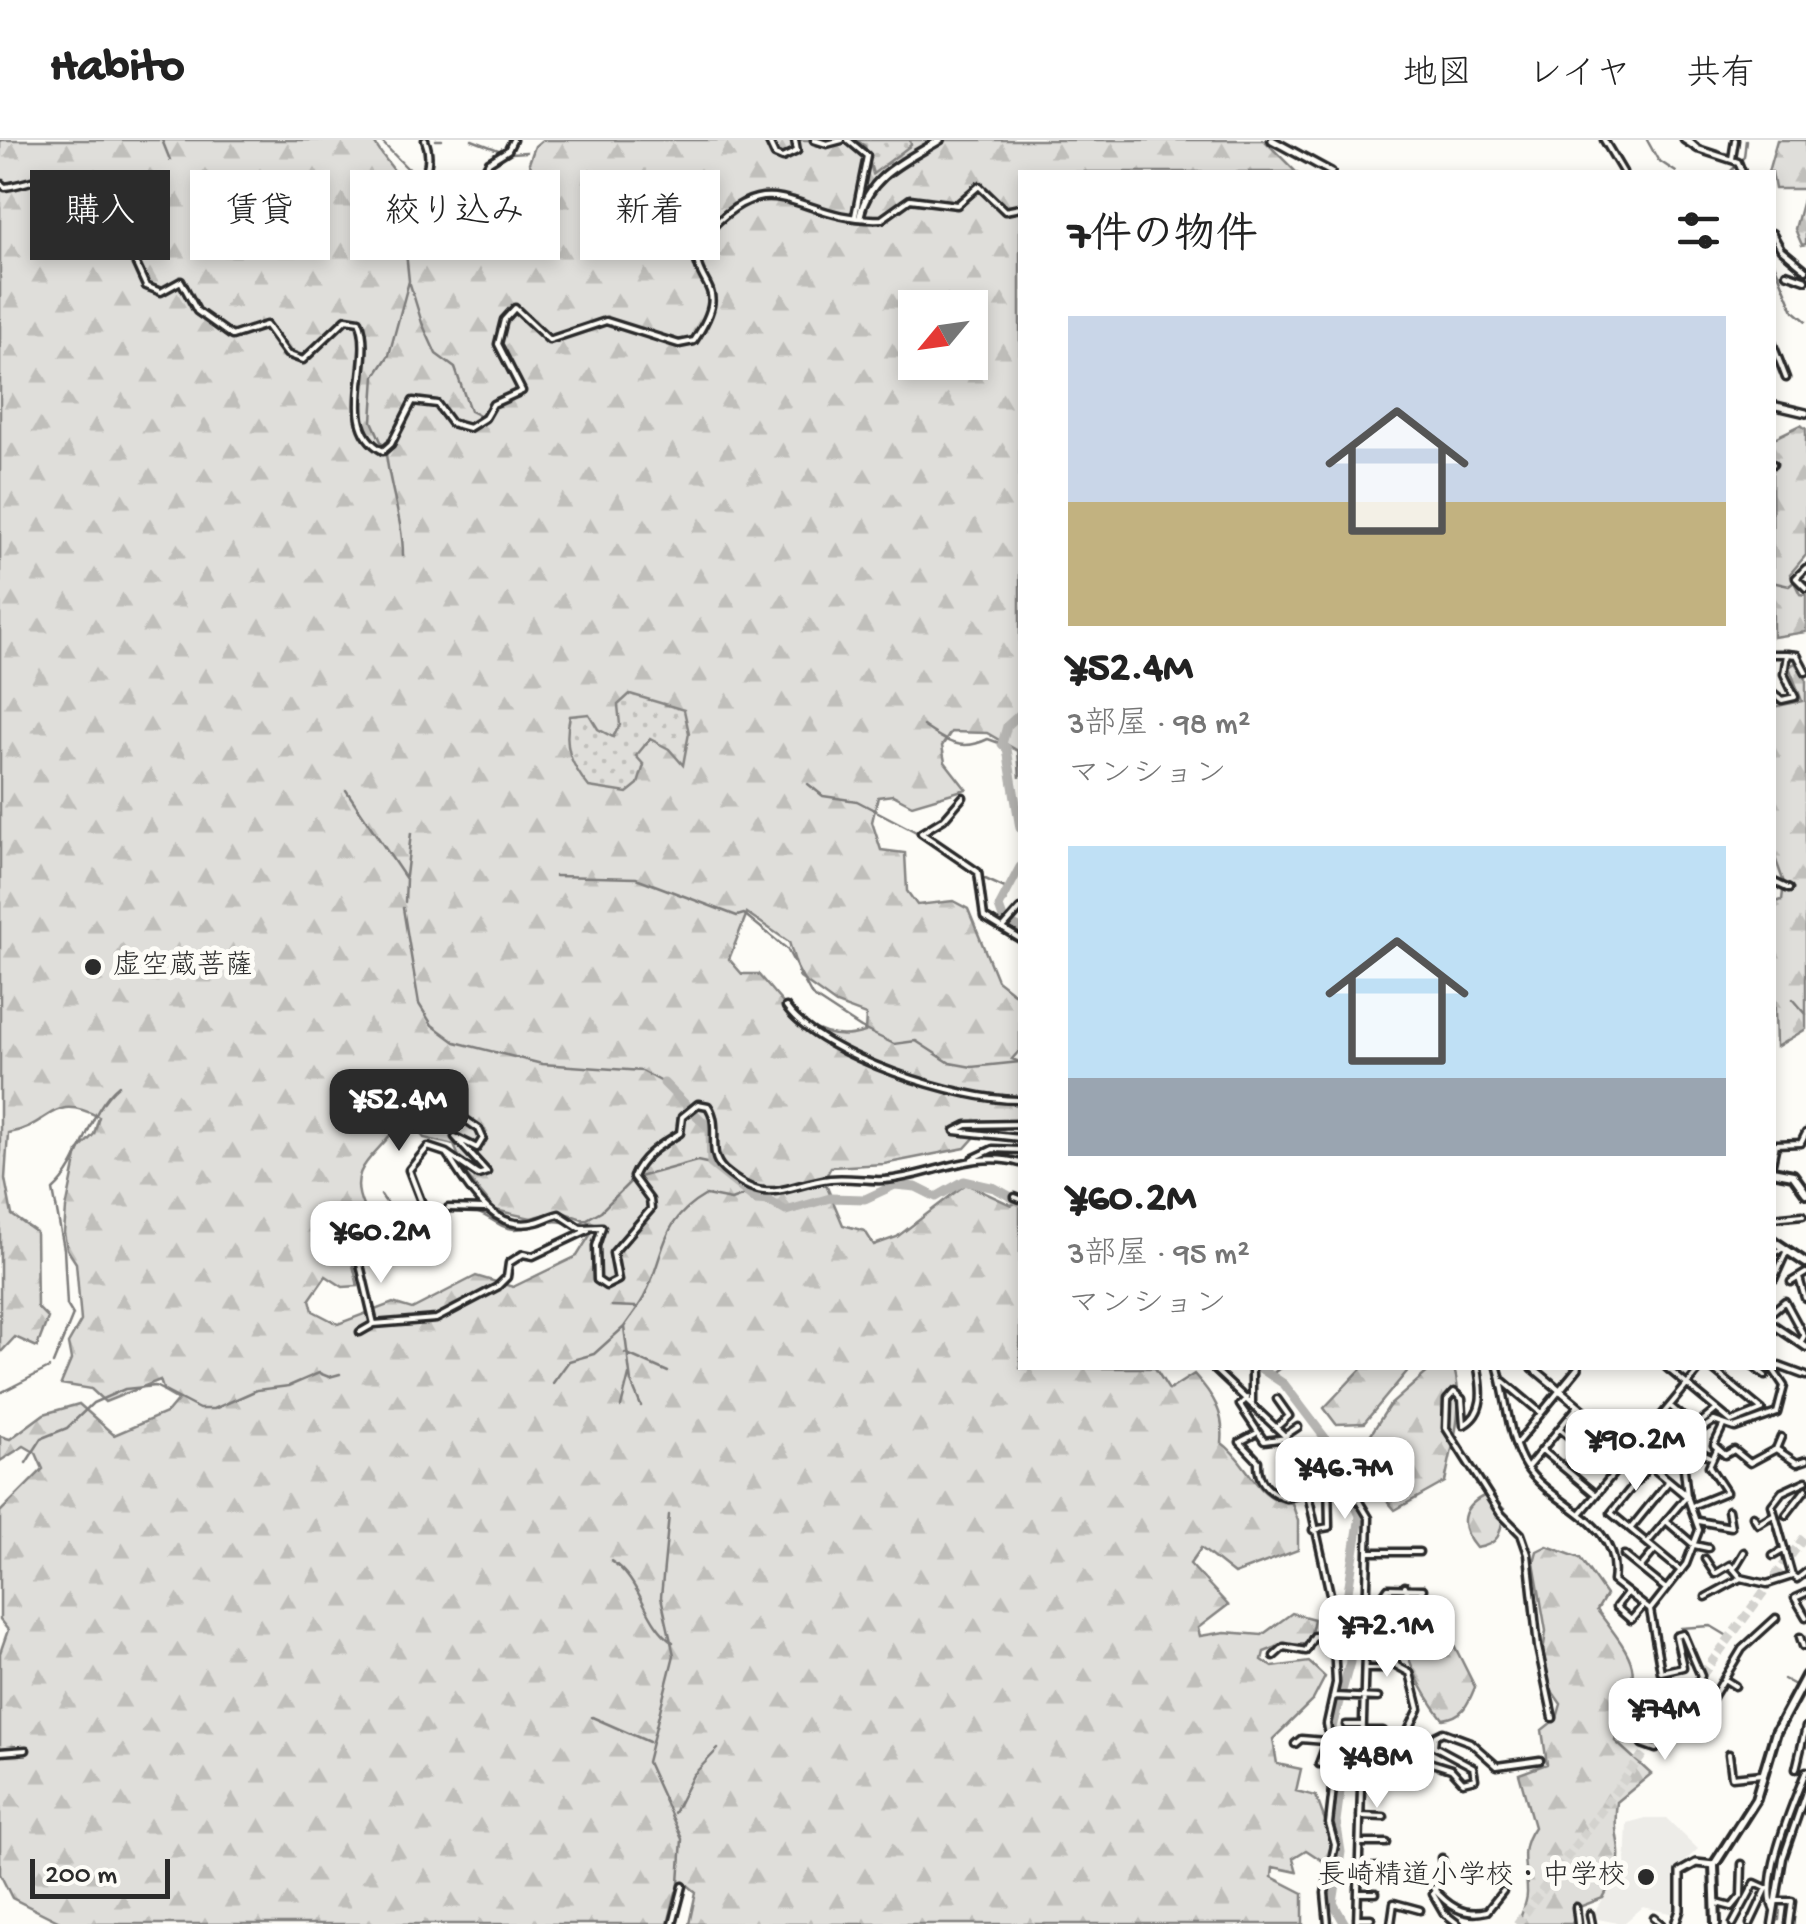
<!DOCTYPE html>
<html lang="ja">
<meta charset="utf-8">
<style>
body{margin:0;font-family:"Gochi Hand","Klee One",sans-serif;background:#f6f6f6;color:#222;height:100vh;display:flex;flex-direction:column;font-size:38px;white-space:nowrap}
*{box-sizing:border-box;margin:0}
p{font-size:32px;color:#767676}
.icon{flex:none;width:55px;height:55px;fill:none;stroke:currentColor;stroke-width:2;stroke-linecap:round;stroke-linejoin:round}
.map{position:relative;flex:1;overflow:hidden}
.details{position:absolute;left:1018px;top:30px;width:758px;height:1200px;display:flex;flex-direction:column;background:#fff;border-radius:0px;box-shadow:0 5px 15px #0003}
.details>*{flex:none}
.hud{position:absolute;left:30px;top:30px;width:838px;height:90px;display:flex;gap:20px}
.needle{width:65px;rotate:241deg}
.buttons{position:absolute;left:898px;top:150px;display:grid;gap:20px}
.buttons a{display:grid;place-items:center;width:90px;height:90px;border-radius:0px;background:#fff;box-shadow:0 5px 15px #0003;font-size:50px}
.scale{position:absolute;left:30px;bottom:25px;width:140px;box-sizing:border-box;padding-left:10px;border:5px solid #2b2b2b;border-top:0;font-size:28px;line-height:35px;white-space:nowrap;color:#2b2b2b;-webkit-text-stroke:8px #fdfcf7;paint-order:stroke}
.price{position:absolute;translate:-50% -85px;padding:0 22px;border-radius:20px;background:#fff;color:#222;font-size:32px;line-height:65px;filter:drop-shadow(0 2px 5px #0008)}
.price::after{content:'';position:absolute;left:50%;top:60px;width:30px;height:22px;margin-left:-15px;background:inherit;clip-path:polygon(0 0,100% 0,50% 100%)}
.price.active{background:#2b2b2b;color:#fff}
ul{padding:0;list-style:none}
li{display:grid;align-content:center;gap:20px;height:530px;padding:0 50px}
li span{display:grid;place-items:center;height:310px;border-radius:0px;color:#555}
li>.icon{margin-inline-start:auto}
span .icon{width:180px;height:180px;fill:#fffc;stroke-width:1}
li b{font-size:42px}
h2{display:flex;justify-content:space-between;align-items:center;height:120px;padding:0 50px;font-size:42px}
.chip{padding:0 35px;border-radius:0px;background:#fff;box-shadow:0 5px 15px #0003;font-size:35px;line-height:90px}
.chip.active{background:#2b2b2b;color:#fff}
header{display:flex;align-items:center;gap:60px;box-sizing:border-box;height:140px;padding:0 50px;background:#fff;border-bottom:2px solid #e0e0e0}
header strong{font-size:48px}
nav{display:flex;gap:55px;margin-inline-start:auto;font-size:35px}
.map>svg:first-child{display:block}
</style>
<header>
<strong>Habito</strong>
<nav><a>地図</a><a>レイヤ</a><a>共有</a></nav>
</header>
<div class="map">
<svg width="1806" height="1784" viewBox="0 0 1806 1784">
<defs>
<pattern id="forest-firs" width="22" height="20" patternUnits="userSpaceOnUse" patternTransform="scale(2.5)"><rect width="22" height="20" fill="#dfdeda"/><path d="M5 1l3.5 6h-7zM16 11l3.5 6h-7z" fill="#c0bfbb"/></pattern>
<pattern id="park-dots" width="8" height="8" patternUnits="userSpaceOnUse" patternTransform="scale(2.5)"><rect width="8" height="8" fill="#dfdeda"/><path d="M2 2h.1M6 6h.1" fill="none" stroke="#c0bfbb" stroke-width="1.8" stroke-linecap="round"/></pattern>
<pattern id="water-ripples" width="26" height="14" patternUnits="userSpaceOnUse" patternTransform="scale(2.5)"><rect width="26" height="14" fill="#b5b4b1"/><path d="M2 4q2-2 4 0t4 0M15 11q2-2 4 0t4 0" fill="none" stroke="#939390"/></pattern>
</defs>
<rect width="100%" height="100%" fill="#fdfcf7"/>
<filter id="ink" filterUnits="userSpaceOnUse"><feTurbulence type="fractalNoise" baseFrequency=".01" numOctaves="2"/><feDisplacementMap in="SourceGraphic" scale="20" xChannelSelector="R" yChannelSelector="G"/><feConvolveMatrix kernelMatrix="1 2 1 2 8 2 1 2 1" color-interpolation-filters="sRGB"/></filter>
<g filter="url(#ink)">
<path fill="#edece8" d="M1646 1678H1666L1698 1709 1675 1730V1774L1643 1767 1623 1784 1598 1779 1595 1771 1625 1727 1627 1683Z"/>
<path fill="url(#forest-firs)" stroke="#858482" stroke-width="2.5" fill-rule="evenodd" d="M0 0H373C379 13 431 79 444 86 460 95 530 87 545 76L549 60 529 23 535 6 542 0H1264L1296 32H1020V638L1018 611 987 593 951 592 942 606 945 622 966 649 912 665 893 655 878 657 872 682 881 710 905 713 907 751 917 765 953 761 968 769 997 840 1020 858V910L1012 919 1020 922V979L1003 989 985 986 965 1008 884 1024 831 1027 824 1040 843 1085 865 1091 874 1105 897 1097 966 1044 1011 1065 1020 1062V1228H1155L1169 1250 1194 1234C1213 1255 1225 1273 1222 1303 1249 1322 1256 1362 1292 1363L1298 1381V1410L1234 1434 1201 1408 1190 1424 1228 1465 1198 1488 1200 1496 1225 1492 1262 1495 1292 1473 1314 1479 1309 1504 1282 1505 1264 1512 1262 1520 1273 1527 1309 1522 1325 1537 1313 1560 1273 1599 1277 1624 1301 1629 1296 1651 1316 1656 1331 1697 1329 1725 1306 1710 1293 1718 1297 1732 1273 1727 1272 1737 1303 1753V1784H689L696 1752 684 1742 676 1752 668 1784H64L12 1758 0 1734V1513L8 1490 0 1480V1372L43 1329 36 1313 24 1306 0 1321V1296L10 1299 44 1274 79 1264 114 1295 168 1272 178 1260 164 1252 160 1240 105 1262 91 1249 61 1244 71 1220 68 1204 81 1181 76 1123 67 1109 64 1093 66 1069 78 1011 94 994 99 977C50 952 53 985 8 993L5 1039 12 1075 36 1092 37 1167 48 1178 37 1207 15 1197 0 1213ZM915 168H970V222H915ZM747 773 789 802 800 838 836 864 866 875 865 892C814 908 787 868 758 834H742L729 819ZM398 984 418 990 424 998 454 1005 467 1036 495 1070 531 1078 559 1071 597 1084 577 1116 513 1147 476 1136 412 1169 393 1163 338 1184 313 1171 310 1159 326 1136 343 1147 358 1146 344 1087 363 1066C345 1025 380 1015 398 984Z
M1777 0H1806V104L1802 105 1795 89 1806 49H1775L1772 32H1768Z
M1801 285 1806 289V415L1790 434 1800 454 1806 455V492L1773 497 1772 299Z
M1795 523 1806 539V889L1776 907 1772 763 1782 760 1784 743 1773 712 1772 567 1802 561 1789 527Z
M1362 1228H1410L1364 1283 1336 1284 1324 1268Z
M1432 1228H1454C1465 1270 1453 1301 1445 1342L1395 1370 1376 1348 1363 1306 1389 1266Z
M1488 1354 1504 1369C1501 1391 1501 1405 1476 1408 1457 1385 1460 1366 1488 1354Z
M1547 1406 1580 1418 1606 1455 1597 1470C1645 1533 1638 1526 1615 1601L1651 1634 1617 1662C1610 1712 1634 1705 1603 1758L1579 1767 1572 1784H1518C1521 1774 1528 1762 1527 1751 1527 1726 1517 1711 1534 1687L1519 1634 1547 1624 1542 1590 1557 1578 1561 1564 1540 1534 1546 1491 1534 1422 1537 1411Z
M1417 1466 1442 1481 1475 1547C1468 1564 1463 1577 1443 1579 1420 1550 1400 1510 1401 1473Z"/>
<path fill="url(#park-dots)" stroke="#858482" stroke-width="2.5" d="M856 0H910L911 5 873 34 865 6Z
M630 554 684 570 689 593 683 625 669 609 650 599 636 616 644 625 638 644 627 653 589 647C570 624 563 605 570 576L589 574 598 589 613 597 620 585 618 565Z"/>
<path fill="url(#water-ripples)" stroke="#7e7d7b" stroke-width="2.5" d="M1806 1634 1773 1760 1780 1768 1779 1780 1775 1784 1777 1723Z"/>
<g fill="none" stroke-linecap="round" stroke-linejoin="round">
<path stroke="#7e7d7b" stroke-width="2.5" d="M162 0 170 20
M380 0 407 28 420 32
M436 0H442
M472 0 501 11
M1647 0 1658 20 1676 32
M511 13 527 12
M1730 32 1744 17 1746 0
M428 34 441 42 475 40
M485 40 497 39 520 55
M405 56 407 28
M1772 118 1794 171 1806 181
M410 144 422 183 436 214 455 228 470 271 478 275
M383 306 372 281 375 236 389 215 409 141 404 93
M386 314C390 349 403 381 403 416
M1772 442 1789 446 1806 432
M923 586C946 602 961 612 988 599L1002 604
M808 644 823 656 857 661 922 695
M346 650 406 739 405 762
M928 700 974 734
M406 736 411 693
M555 736 636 738 737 776 744 774 787 809 812 856 861 888 894 904 916 901 950 923 972 927 1020 922
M981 737 1007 749
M403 768 419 864 432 885 455 902 542 924 642 931 664 943
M1793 859 1806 874
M639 1037 697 1021 711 1024
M381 1055C410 1101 432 1067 471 1071 486 1072 499 1089 514 1089 536 1089 552 1074 572 1086
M580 1083 601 1071 632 1040
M612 1166 636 1167
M625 1213 668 1232
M53 1224 73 1175 67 1165 64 1109 53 1050C85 1022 85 973 119 945
M1271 1235 1280 1228
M553 1243 569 1221 594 1214 624 1187
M0 1253 49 1228
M641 1266 631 1242 624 1187C631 1176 641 1165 646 1153 667 1109 659 1082 706 1055L731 1060 747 1054
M621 1267 629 1235
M26 1323 42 1298 67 1288 93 1263 125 1249 155 1246 199 1269H214L257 1250 289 1246 319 1233 329 1237 340 1234
M669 1375 661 1457 674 1515 647 1622 682 1699 678 1758
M611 1421C641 1439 645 1484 673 1502
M1681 1488 1711 1486 1731 1498
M1784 1539 1797 1546
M592 1577 649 1602
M674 1673 693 1635 718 1609"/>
<path stroke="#b5b4b1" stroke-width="9" d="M1020 574 1007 586 1002 604 1007 609 1020 688
M1020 727 999 767 1004 781 1020 788
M664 943 710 989 711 1024 756 1060 769 1061 786 1071 830 1058 865 1059 895 1045 916 1047 936 1057 964 1041 995 1048 1020 1062
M1260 1228 1284 1244 1325 1298 1360 1376 1348 1451 1350 1522 1332 1587 1342 1637 1336 1681 1341 1712 1333 1763 1345 1784"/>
<path stroke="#d3d2ce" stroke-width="9" stroke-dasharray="9 4.5" stroke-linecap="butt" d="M1517 1784 1806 1395"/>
<defs>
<path id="minor" d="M425 0C437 29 416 55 397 73L402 85 409 87 435 58 475 47 489 22 508 10 513 0
M768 0 775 15 782 18 797 11 795 0
M814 0 827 4 842 0
M848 0 867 16 855 76
M1604 0 1623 32
M1684 0 1698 9
M1688 0 1698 9 1738 22 1742 32
M1732 19 1735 0
M0 43 5 47C35 43 58 27 87 40L92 47 86 85 94 91H121L146 146 161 152 181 141 197 171 232 196 266 185 287 214 303 220 346 179 359 181C376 219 335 286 383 311L391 304 413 261 437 264 451 283 469 288 485 278 493 264 522 251 498 204 504 180 515 168 549 200 606 181 679 204 694 201C732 144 697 152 695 107 771 11 793 83 882 79L910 59 957 65 979 46 1005 71 1020 68
M1772 93 1781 109 1806 130
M1786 133 1806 140
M1772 202 1786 238
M1772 324H1773
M1806 428 1796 438 1806 448
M1772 514H1787
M1772 552 1782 560 1795 557 1784 534 1787 514 1797 515 1806 532
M963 657 944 679 921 693 978 732 984 777 1020 799
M1772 741 1789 749
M1004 787 1020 769
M786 867C821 917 962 961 1020 960
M466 980 479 989 483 998 477 1008 455 997 487 1032 478 1035 446 1013C466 1042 491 1094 536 1082 544 1080 550 1076 559 1074L580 1088 602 1087 596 1106 597 1140 606 1146 618 1140 613 1113 651 1069 650 1060 633 1037C642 1015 661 1005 680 993L682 977 698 964 708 966C722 986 705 1013 724 1030 768 1068 783 1045 830 1039 849 1037 866 1041 884 1040 930 1037 974 1009 1020 1023
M1020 984 967 985 955 991 1020 998
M972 1019 993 1009 1020 1010
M1772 1023 1776 1004 1801 1003 1806 993
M1015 1057 1020 1059
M448 1068 485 1069
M424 1069 409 1030 428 1007 446 1013
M1772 1078 1803 1075
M347 1096 354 1099 374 1184 436 1179 497 1147 507 1137 509 1123 523 1114 533 1116 588 1090
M1772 1113 1785 1108
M1799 1138 1805 1158
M1774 1139 1787 1110
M1791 1142 1806 1133
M1772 1172 1785 1161 1804 1196 1800 1203
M360 1192 374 1184
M1213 1228 1287 1298 1304 1336 1332 1463 1336 1543 1327 1584 1335 1630 1329 1684 1335 1705 1325 1753 1328 1784
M1252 1228V1262
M1478 1228C1482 1250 1485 1273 1464 1285L1462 1259 1454 1252 1447 1260 1446 1288 1500 1373 1521 1394 1528 1414 1538 1507 1553 1578
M1498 1228C1507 1259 1508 1299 1526 1327 1553 1367 1622 1381 1613 1441L1650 1470
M1667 1228 1732 1282 1762 1270 1711 1228
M1755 1228 1765 1236
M1503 1241 1541 1273
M1247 1258 1240 1265 1264 1301 1287 1298
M1277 1259 1289 1276 1279 1285
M1670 1266 1695 1287 1716 1270
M1723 1286 1714 1305 1725 1315 1734 1310 1750 1323 1776 1309 1797 1323 1806 1320
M1652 1287 1674 1304
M1560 1289 1613 1333
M1255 1294 1240 1302 1258 1321C1257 1341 1267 1352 1286 1358L1307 1353
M1286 1295 1298 1287
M1517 1303 1560 1250
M1776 1309 1781 1297
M1542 1310 1595 1354
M1296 1313 1309 1306
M1679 1316 1696 1310 1711 1317
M1650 1325 1611 1373 1681 1431
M1527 1328 1578 1266
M1304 1336 1345 1338 1369 1378 1357 1784
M1694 1365 1726 1352 1709 1326 1717 1309
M1580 1374 1701 1228
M1786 1375 1806 1349
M1753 1376 1758 1384 1773 1375
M1666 1381 1694 1405 1708 1408
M1698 1381 1731 1387 1728 1370
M1631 1388 1669 1341
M1313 1390 1329 1387 1328 1337
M1648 1402 1687 1356
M1369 1412H1419
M1624 1415 1666 1449
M1773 1416 1785 1409
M1705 1419 1715 1434 1730 1425 1741 1438
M1735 1427 1744 1412
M1640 1428 1655 1410
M1792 1435 1797 1439 1806 1432
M1405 1446 1411 1464
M1806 1453 1795 1458 1806 1477
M1626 1454 1616 1467 1631 1480 1643 1466
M1706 1457 1741 1438 1767 1444 1792 1436 1772 1365 1782 1352 1806 1341
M1332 1463 1382 1457 1388 1448 1423 1449 1415 1462 1391 1475 1386 1498
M1368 1476 1388 1477
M1776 1478 1742 1509 1695 1587 1667 1589 1656 1609 1642 1604 1656 1565 1665 1561 1689 1562 1701 1536 1683 1494 1676 1496 1683 1527 1661 1532 1650 1470 1686 1424 1699 1390 1687 1356 1681 1302 1714 1281 1735 1288 1777 1273 1784 1246 1774 1231 1779 1226 1806 1236
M1800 1497 1803 1506
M1366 1499 1386 1500 1397 1526 1410 1533 1419 1569 1408 1591 1419 1619 1451 1629 1463 1642 1475 1639 1473 1627 1434 1606 1435 1596 1443 1592 1470 1602 1497 1626 1540 1620
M1274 1516 1284 1507 1306 1511 1314 1496 1329 1497 1333 1491
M1365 1529H1385
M1724 1539 1735 1546
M1334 1556 1378 1558
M1346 1585H1363
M1363 1591H1383
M1295 1604 1301 1599 1325 1601
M0 1612 26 1610
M1350 1612H1362
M1729 1614 1732 1637 1762 1634
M1362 1617 1385 1616
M1319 1624 1328 1600
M1796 1629 1806 1587
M1361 1642H1381
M1360 1676 1384 1677
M1360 1703H1387
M1442 1718 1444 1729 1433 1754 1444 1773 1458 1784
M1359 1728 1380 1727
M1433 1748C1448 1766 1464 1777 1487 1771L1503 1751
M1358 1753H1376
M1775 1761H1792L1789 1784
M1717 1763 1732 1767 1741 1756 1742 1724
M1576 1767 1578 1784
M1774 1770C1759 1740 1794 1662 1806 1631
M1590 1774 1592 1784
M1357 1778H1371
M1654 1778 1661 1784
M673 1784 683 1746
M1391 1784 1394 1763 1420 1770
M1733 1784 1755 1743 1766 1748
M1750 1784 1767 1748
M1772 1784 1783 1718 1806 1652"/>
<path id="tertiary" d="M1272 0 1331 32
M860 76C869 35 906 21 940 0
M1772 265 1806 273
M1772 1184 1806 1207
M1533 1228 1687 1356
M1560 1250 1578 1228
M1675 1784 1680 1770V1732L1696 1723 1714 1725"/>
<path id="secondary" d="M1772 1031 1793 1035 1806 1053
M1772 1100 1806 1123
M1716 1784 1714 1725 1756 1659 1776 1592 1806 1536"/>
</defs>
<use href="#minor" stroke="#2b2b2b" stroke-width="11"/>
<use href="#tertiary" stroke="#2b2b2b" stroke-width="12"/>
<use href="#secondary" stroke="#2b2b2b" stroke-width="14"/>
<use href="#minor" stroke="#fdfcf7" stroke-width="4"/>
<use href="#tertiary" stroke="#fdfcf7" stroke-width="5"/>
<use href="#secondary" stroke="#fdfcf7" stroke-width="6"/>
</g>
</g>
<g fill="#2b2b2b" stroke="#fdfcf7" stroke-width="4">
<circle cx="93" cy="827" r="10"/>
<circle cx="1646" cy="1737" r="10"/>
</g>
<g text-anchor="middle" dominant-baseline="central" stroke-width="10" stroke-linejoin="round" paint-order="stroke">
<g font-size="28" fill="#2b2b2b" stroke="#fdfcf7" text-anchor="start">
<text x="113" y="827">虚空蔵菩薩</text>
<text x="1626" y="1737" text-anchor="end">長崎精道小学校・中学校</text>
</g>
</g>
</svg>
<div class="buttons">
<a><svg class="needle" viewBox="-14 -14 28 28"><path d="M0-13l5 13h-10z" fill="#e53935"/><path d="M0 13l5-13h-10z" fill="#767676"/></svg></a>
</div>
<div class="scale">200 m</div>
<b class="price active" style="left:399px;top:1014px">¥52.4M</b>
<b class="price" style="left:381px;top:1146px">¥60.2M</b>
<b class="price" style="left:1636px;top:1354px">¥90.2M</b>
<b class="price" style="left:1345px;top:1382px">¥46.7M</b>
<b class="price" style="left:1387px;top:1540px">¥72.1M</b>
<b class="price" style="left:1665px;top:1623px">¥74M</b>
<b class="price" style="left:1377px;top:1671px">¥48M</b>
<div class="hud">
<a class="chip active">購入</a>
<a class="chip">賃貸</a>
<a class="chip">絞り込み</a>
<a class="chip">新着</a>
</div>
<section class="details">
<h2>7件の物件<svg class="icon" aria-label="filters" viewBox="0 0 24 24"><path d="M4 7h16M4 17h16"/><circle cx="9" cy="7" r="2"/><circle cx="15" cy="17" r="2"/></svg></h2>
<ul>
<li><span style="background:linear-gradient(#c9d6e8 60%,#c2b280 0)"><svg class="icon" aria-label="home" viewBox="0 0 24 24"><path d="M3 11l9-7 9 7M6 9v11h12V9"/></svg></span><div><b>¥52.4M</b><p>3部屋 · 98 m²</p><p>マンション</p></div></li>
<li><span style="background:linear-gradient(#bfe0f5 75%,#9aa5b1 0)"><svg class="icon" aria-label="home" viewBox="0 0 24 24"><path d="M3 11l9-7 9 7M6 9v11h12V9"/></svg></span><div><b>¥60.2M</b><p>3部屋 · 95 m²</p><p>マンション</p></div></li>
</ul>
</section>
</div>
